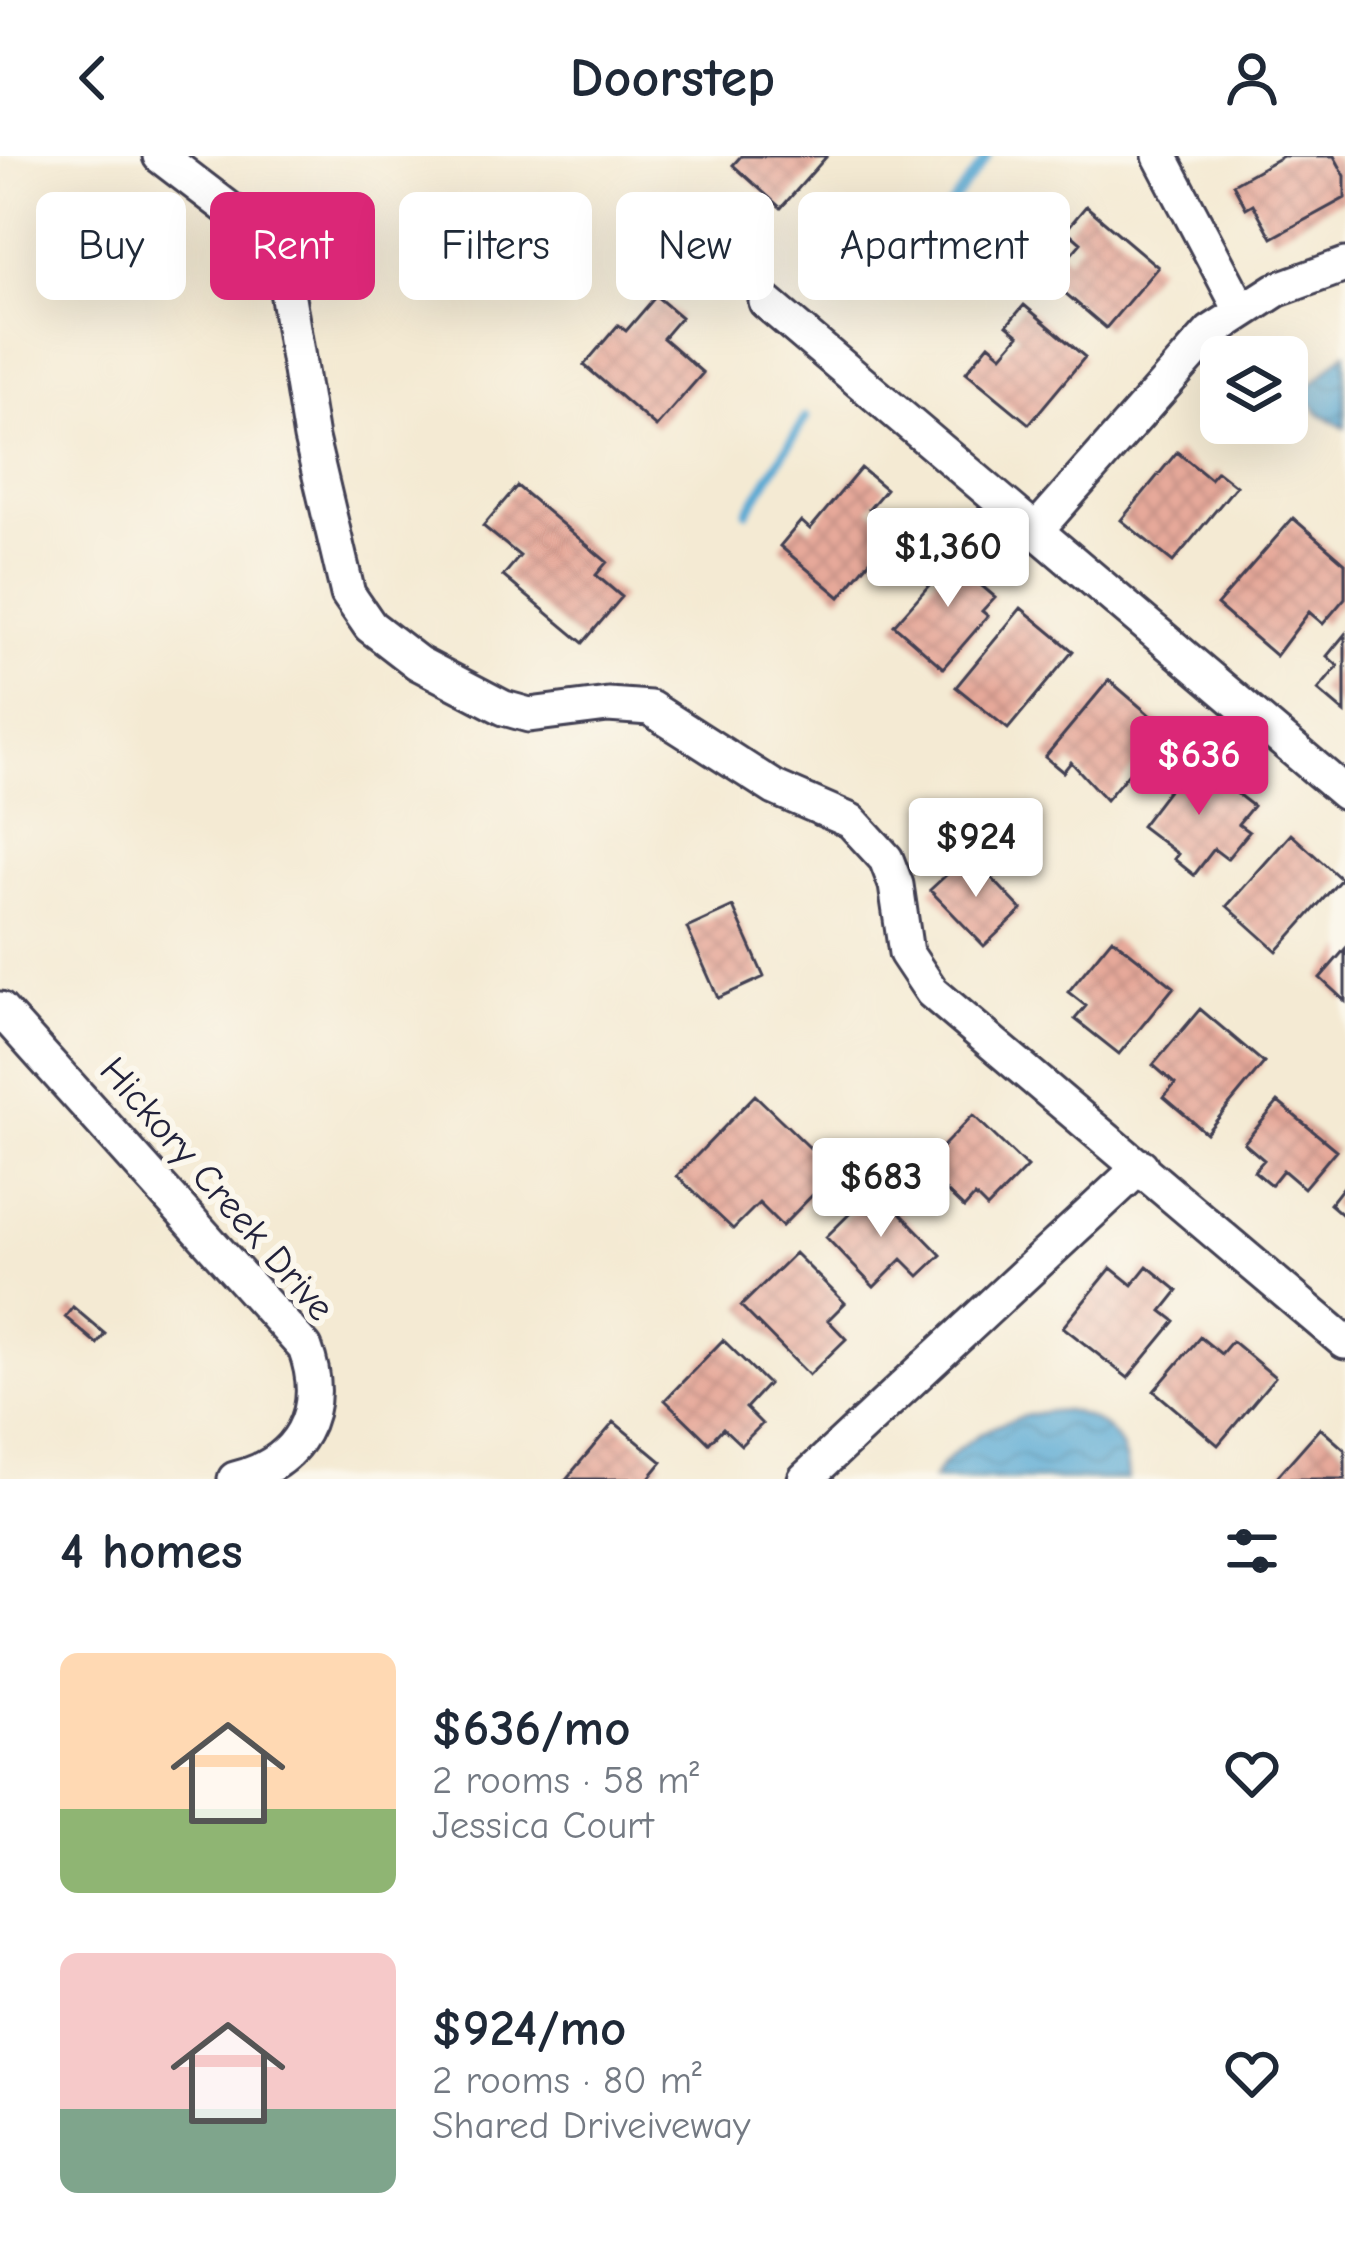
<!DOCTYPE html>
<meta charset="utf-8">
<style>
body{margin:0;font-family:"Comic Neue",sans-serif;background:#f6f6f7;color:#1f2937;height:100vh;display:flex;flex-direction:column;font-size:45px;white-space:nowrap}
*{box-sizing:border-box;margin:0}
p{font-size:39px;color:#747a83}
.icon{flex:none;width:66px;height:66px;fill:none;stroke:currentColor;stroke-width:2;stroke-linecap:round;stroke-linejoin:round}
.map{position:relative;height:1323px;overflow:hidden}
.side{display:flex;flex-direction:column;background:#fff;flex:1}
.side>*{flex:none}
.banner{position:absolute;left:36px;top:36px;width:1275px;height:108px;display:flex;gap:24px}
.tools{position:absolute;left:1200px;top:180px;display:grid;gap:24px}
.tools a{display:grid;place-items:center;width:108px;height:108px;border-radius:18px;background:#fff;box-shadow:0 12px 48px #0002;font-size:60px}
.price{position:absolute;translate:-50% -102px;padding:0 27px;border-radius:12px;background:#fff;color:#222;font-size:39px;line-height:78px;filter:drop-shadow(0 3px 6px #0008)}
.price::after{content:'';position:absolute;left:50%;top:72px;width:36px;height:27px;margin-left:-18px;background:inherit;clip-path:polygon(0 0,100% 0,50% 100%)}
.price.current{background:#db2777;color:#fff}
ul{padding:0;list-style:none}
li{display:flex;align-items:center;gap:36px;height:300px;padding:0 60px}
li span{display:grid;place-items:center;flex:none;width:336px;height:240px;border-radius:18px;color:#555}
li>.icon{margin-inline-start:auto}
span .icon{width:144px;height:144px;fill:#fffc;stroke-width:1}
li b{font-size:51px}
h2{display:flex;justify-content:space-between;align-items:center;height:144px;padding:0 60px;font-size:51px}
.chip{padding:0 42px;border-radius:18px;background:#fff;box-shadow:0 12px 48px #0002;font-size:42px;line-height:108px}
.chip.current{background:#db2777;color:#fff}
header{display:flex;justify-content:space-between;align-items:center;height:156px;padding:0 60px;background:#fff;font-size:54px;font-weight:700}
.map>svg:first-child{display:block}
</style>
<header><svg class="icon" aria-label="back" viewBox="0 0 24 24"><path d="M15 5l-7 7 7 7"/></svg>Doorstep<svg class="icon" aria-label="person" viewBox="0 0 24 24"><circle cx="12" cy="8" r="4"/><path d="M4 21q1-7 8-7t8 7"/></svg></header>
<div class="map">
<svg width="1345" height="1323" viewBox="0 0 1345 1323">
<defs>
<pattern id="water-waves" width="16" height="10" patternUnits="userSpaceOnUse" patternTransform="scale(3)"><rect width="16" height="10" fill="#58a9d3"/><path d="M0 5q4-4 8 0t8 0" fill="none" stroke="#4889ac"/></pattern>
<pattern id="building-cross-hatch" width="8" height="8" patternUnits="userSpaceOnUse" patternTransform="scale(3)"><rect width="8" height="8" fill="#e6a99a"/><path d="M0 0l8 8M0 8l8-8" fill="none" stroke="#c59186"/></pattern>
</defs>
<rect width="100%" height="100%" fill="#fbf7ec"/>
<filter id="ink" filterUnits="userSpaceOnUse"><feTurbulence type="fractalNoise" baseFrequency=".00833" numOctaves="2"/><feDisplacementMap in="SourceGraphic" scale="24" xChannelSelector="R" yChannelSelector="G"/><feConvolveMatrix kernelMatrix="1 2 1 2 8 2 1 2 1" color-interpolation-filters="sRGB"/></filter>
<filter id="wash" filterUnits="userSpaceOnUse"><feTurbulence type="fractalNoise" baseFrequency=".004" numOctaves="4" result="noise"/><feDisplacementMap in="SourceGraphic" scale="48" xChannelSelector="R" yChannelSelector="G"/><feGaussianBlur stdDeviation="2.7" result="paint"/><feColorMatrix in="noise" values="0 0 0 0 0 0 0 0 0 0 0 0 0 0 0 0 0 1.4 0 .05"/><feComposite in="paint" operator="in"/></filter>
<g filter="url(#wash)">
<rect width="100%" height="100%" fill="#f4ead3"/>
<path fill="url(#water-waves)" stroke="#3d6687" stroke-width="3" d="M1345 197V272L1319 257 1309 243 1312 228Z
M1066 1254C1104 1264 1126 1280 1128 1323H933C960 1278 1016 1256 1066 1254Z"/>
<g fill="none" stroke-linecap="round" stroke-linejoin="round">
<path stroke="#58a9d3" stroke-width="9" d="M886 135 988 0
M747 356 806 261"/>
</g>
<g id="blocks">
<path fill="url(#building-cross-hatch)" d="M741 0H827L781 52 733 9Z
M1283 0H1334L1345 20V42L1272 82 1253 48 1246 52 1233 28Z
M1086 50 1158 111 1106 172 1038 114 1056 92 1068 102 1081 87 1066 74Z
M656 140 681 161 663 182 703 217 656 271 584 209 618 169 626 175Z
M1024 149 1085 201 1029 268 966 216 989 188 1002 199 1019 179 1007 169Z
M1177 296 1210 323 1217 315 1236 330 1173 406 1121 364Z
M861 312 886 333 869 353 895 374 840 441 780 390 801 365 810 373Z
M517 330 607 406 596 419 622 441 583 487 503 420 520 400 483 370Z
M1293 362 1345 407V442L1323 468 1309 456 1276 500 1217 449Z
M960 394 985 415 976 425 995 441 982 455 988 460 943 512 894 469Z
M1021 452 1073 495 1008 573 956 531Z
M1345 478V557L1318 534 1338 510 1327 500Z
M1109 524 1166 573 1106 644 1071 606 1063 616 1045 601Z
M1192 603 1253 650 1238 668 1249 676 1227 703 1214 693 1194 719 1174 703 1178 698 1141 670Z
M1291 678 1341 723 1277 795 1227 750Z
M969 698 1022 754 984 790 930 734Z
M733 751 764 821 718 842 687 772Z
M1112 782 1174 831 1119 898 1075 863 1086 850 1068 836Z
M1345 793V845L1320 822Z
M1200 853 1264 907 1206 977 1164 941 1175 928 1153 909Z
M755 939 835 1016 782 1070 759 1047 733 1073 677 1020Z
M1278 946 1336 994 1304 1032 1283 1014 1271 1029 1254 1015 1264 1004 1244 987Z
M973 959 1027 1011 987 1052 975 1040 964 1052 922 1012Z
M1345 1029V1061L1330 1048Z
M876 1032 941 1099 919 1120 902 1103 874 1131 826 1081Z
M795 1097 845 1147 828 1164 846 1183 809 1219 741 1150Z
M1147 1110 1178 1135 1162 1155 1175 1165 1128 1222 1063 1171 1111 1112 1132 1129Z
M73 1151 105 1178 97 1188 65 1161Z
M1200 1181 1221 1198 1232 1185 1275 1221 1218 1289 1154 1235Z
M723 1184 768 1228 746 1252 762 1268 741 1289 723 1272 709 1287 665 1244Z
M614 1266 662 1306 648 1323H566Z
M1320 1272 1345 1294V1323H1275Z"/>
</g>
</g>
<g filter="url(#ink)">
<use href="#blocks" fill-opacity="0" stroke="#424052" stroke-width="3"/>
<g fill="none" stroke-linecap="round" stroke-linejoin="round">
<defs>
<path id="minor" d="M160 0 241 62 276 108 287 135 311 282 348 438 370 470 418 507 504 552 529 559 608 549 650 552 775 632 851 665 886 703 896 729 906 797 932 836 1345 1186
M1160 0 1240 152
M766 146 1345 637
M1038 372 1211 176 1276 134 1345 109
M0 853 305 1192C329 1257 299 1307 235 1323
M805 1323 1141 1010"/>
</defs>
<use href="#minor" stroke="#424052" stroke-width="39"/>
<use href="#minor" stroke="#fff" stroke-width="33"/>
</g>
</g>
<g text-anchor="middle" dominant-baseline="central" stroke-width="12" stroke-linejoin="round" paint-order="stroke">
<g font-size="39" fill="#22223b" stroke="#fbf7ec">
<text transform="translate(217 1033) rotate(49)">Hickory Creek Drive</text>
</g>
</g>
</svg>
<div class="tools">
<a><svg class="icon" aria-label="layers" viewBox="0 0 24 24"><path d="M12 4l9 5-9 5-9-5zM3 14l9 5 9-5"/></svg></a>
</div>
<b class="price" style="left:948px;top:454px">$1,360</b>
<b class="price current" style="left:1199px;top:662px">$636</b>
<b class="price" style="left:976px;top:744px">$924</b>
<b class="price" style="left:881px;top:1084px">$683</b>
<div class="banner">
<a class="chip">Buy</a>
<a class="chip current">Rent</a>
<a class="chip">Filters</a>
<a class="chip">New</a>
<a class="chip">Apartment</a>
</div>
</div>
<section class="side">
<h2>4 homes<svg class="icon" aria-label="filters" viewBox="0 0 24 24"><path d="M4 7h16M4 17h16"/><circle cx="9" cy="7" r="2"/><circle cx="15" cy="17" r="2"/></svg></h2>
<ul>
<li><span style="background:linear-gradient(#ffd9b3 65%,#8fb573 0)"><svg class="icon" aria-label="home" viewBox="0 0 24 24"><path d="M3 11l9-7 9 7M6 9v11h12V9"/></svg></span><div><b>$636/mo</b><p>2 rooms · 58 m²</p><p>Jessica Court</p></div><svg class="icon" aria-label="heart" viewBox="0 0 24 24"><path d="M12 20l-8-8c-3-5 5-10 8-4 3-6 11-1 8 4z"/></svg></li>
<li><span style="background:linear-gradient(#f6c9c9 65%,#7fa58c 0)"><svg class="icon" aria-label="home" viewBox="0 0 24 24"><path d="M3 11l9-7 9 7M6 9v11h12V9"/></svg></span><div><b>$924/mo</b><p>2 rooms · 80 m²</p><p>Shared Driveiveway</p></div><svg class="icon" aria-label="heart" viewBox="0 0 24 24"><path d="M12 20l-8-8c-3-5 5-10 8-4 3-6 11-1 8 4z"/></svg></li>
</ul>
</section>
